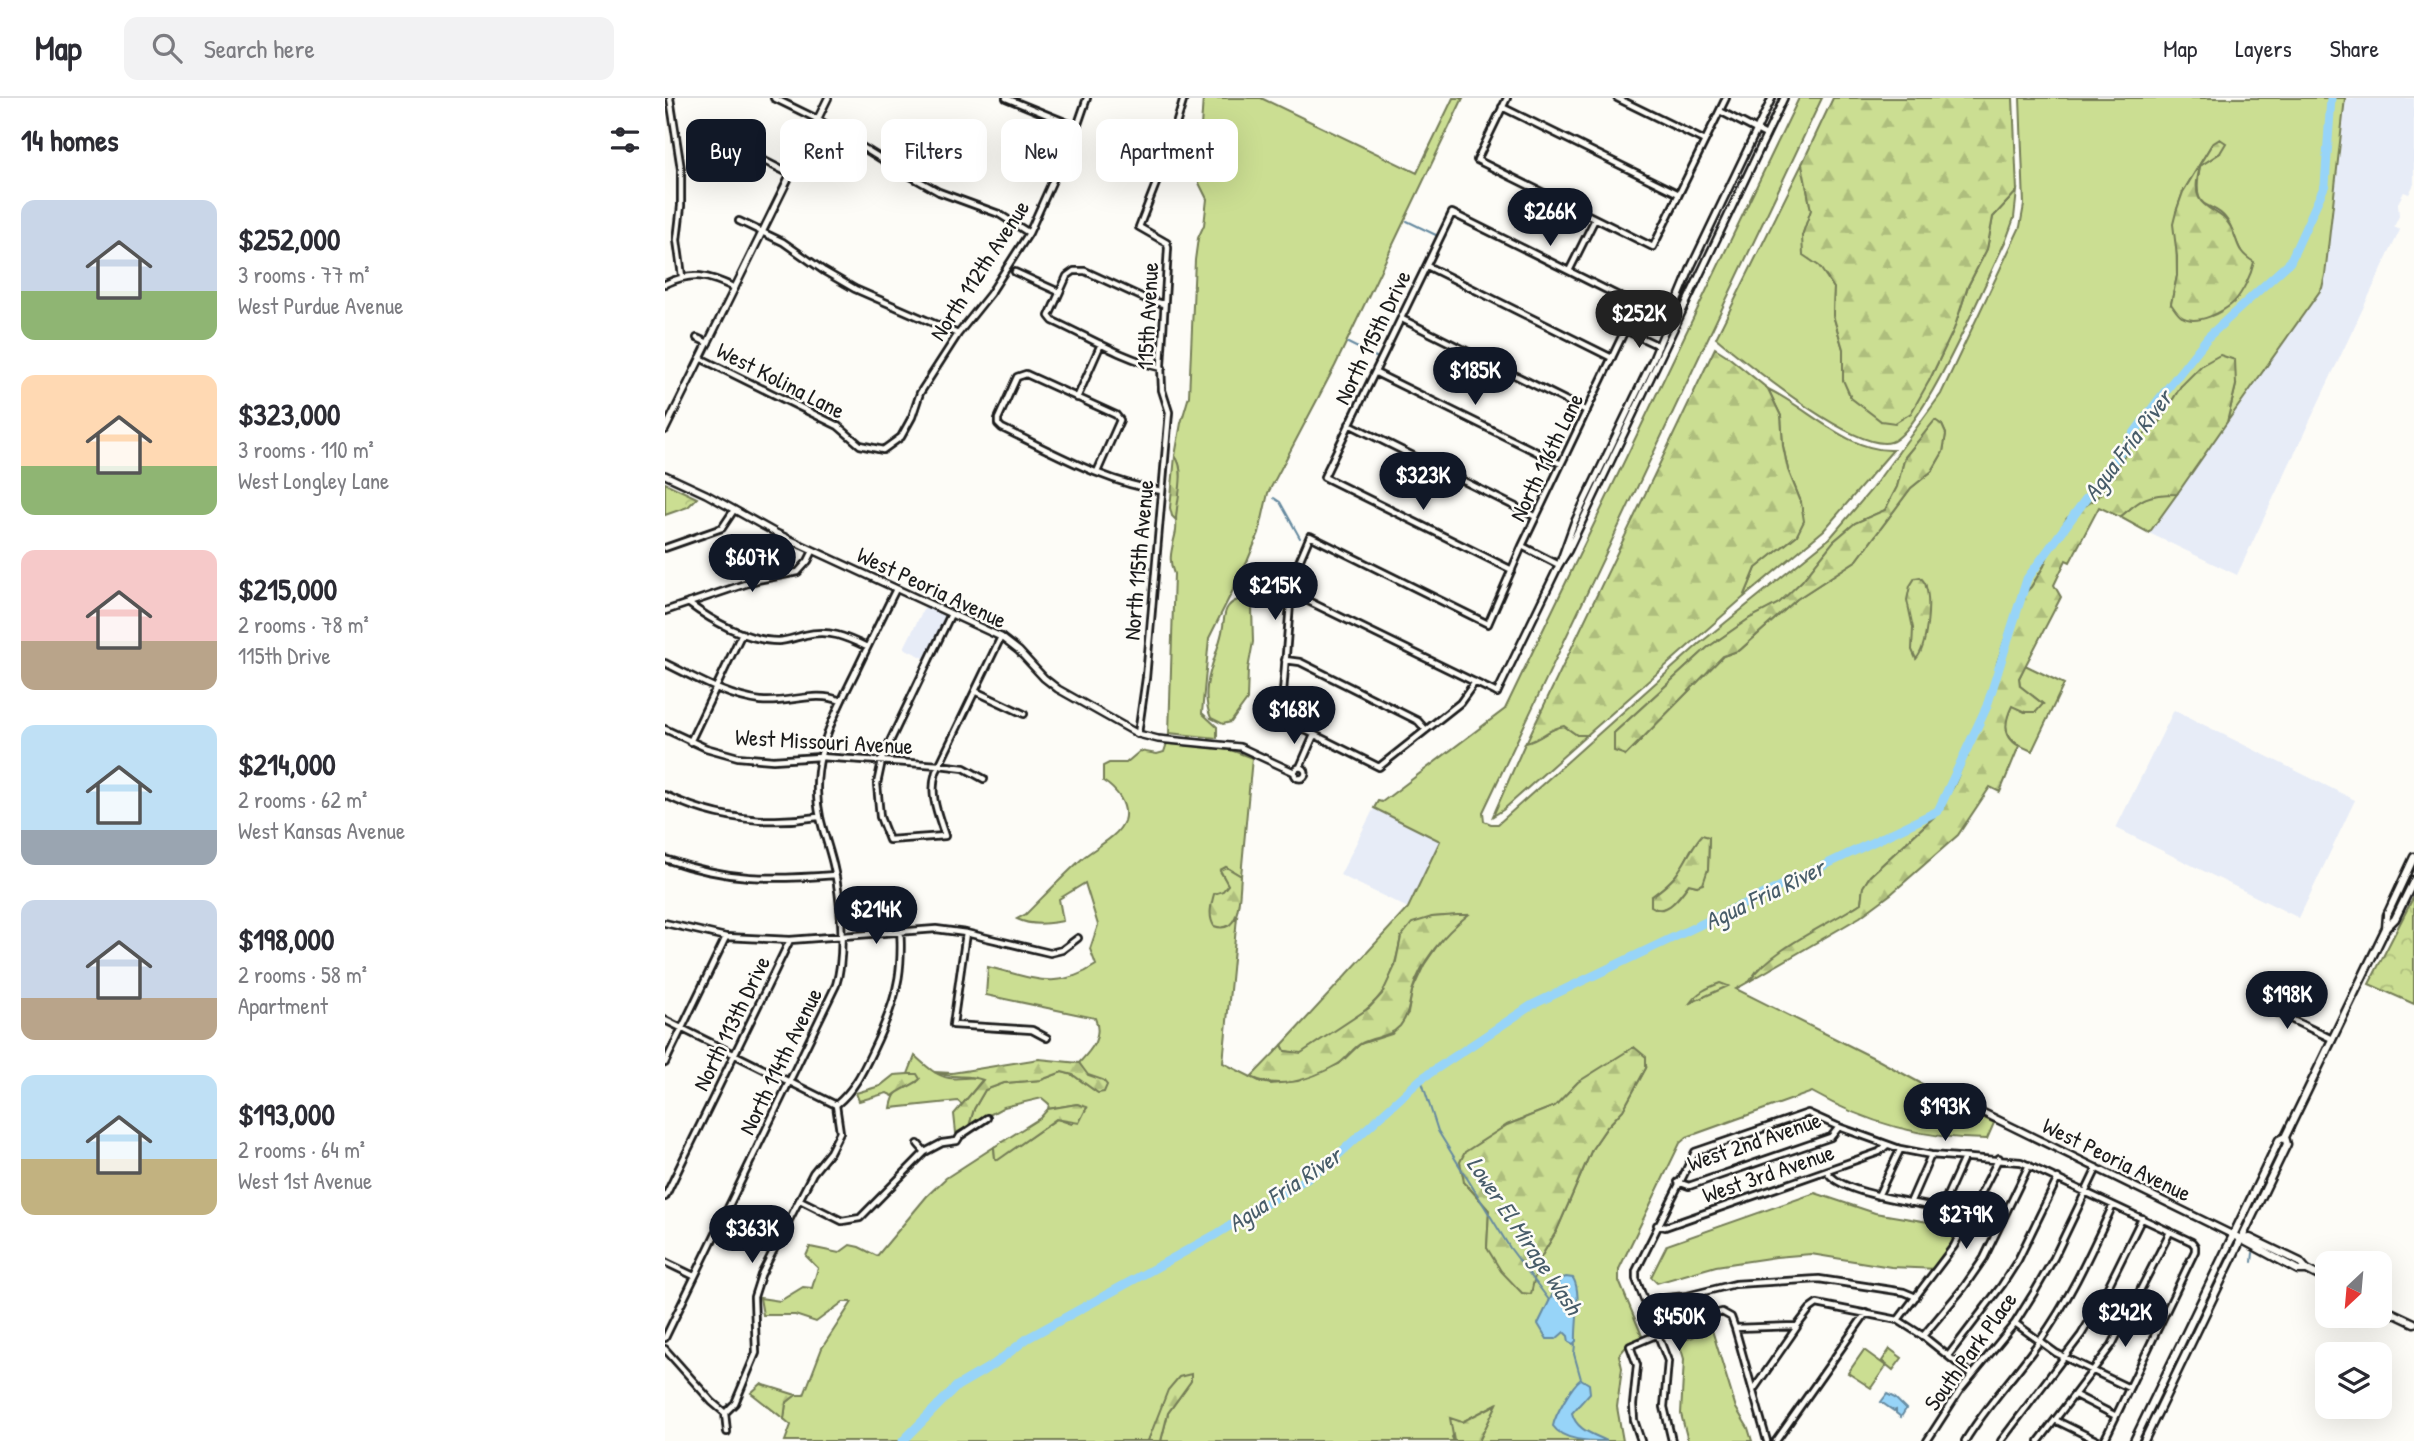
<!DOCTYPE html>
<meta charset="utf-8">
<style>
body{margin:0;font-family:"Patrick Hand",sans-serif;background:#f2f2f3;color:#2b2b33;height:100vh;display:flex;flex-direction:column;font-size:26px;white-space:nowrap}
*{box-sizing:border-box;margin:0}
p{font-size:23px;color:#7c7c81}
.icon{flex:none;width:38px;height:38px;fill:none;stroke:currentColor;stroke-width:2;stroke-linecap:round;stroke-linejoin:round}
.map{position:relative;flex:1;overflow:hidden}
.panel{display:flex;flex-direction:column;background:#fff;width:665px}
.panel>*{flex:none}
.top-card{position:absolute;left:21px;top:21px;width:665px;height:63px;display:flex;gap:14px}
.needle{width:46px;rotate:206deg}
.buttons{position:absolute;left:1650px;top:1153px;display:grid;gap:14px}
.buttons a{display:grid;place-items:center;width:77px;height:77px;border-radius:14px;background:#fff;box-shadow:0 7px 28px #0002;font-size:35px}
.price{position:absolute;translate:-50% -60px;padding:0 16px;border-radius:24px;background:#111827;color:#fff;font-size:23px;line-height:46px;filter:drop-shadow(0 2px 4px #0008)}
.price::after{content:'';position:absolute;left:50%;top:42px;width:21px;height:16px;margin-left:-10px;background:inherit;clip-path:polygon(0 0,100% 0,50% 100%)}
.price.selected{background:#222;color:#fff}
ul{padding:0;list-style:none}
li{display:flex;align-items:center;gap:21px;height:175px;padding:0 21px}
li span{display:grid;place-items:center;flex:none;width:196px;height:140px;border-radius:14px;color:#555}
li>.icon{margin-inline-start:auto}
span .icon{width:84px;height:84px;fill:#fffc;stroke-width:1}
li b{font-size:30px}
h2{display:flex;justify-content:space-between;align-items:center;height:84px;padding:0 21px;font-size:30px}
.tag{padding:0 24px;border-radius:14px;background:#fff;box-shadow:0 7px 28px #0002;font-size:24px;line-height:63px}
.tag.selected{background:#111827;color:#fff}
header{display:flex;align-items:center;gap:42px;box-sizing:border-box;height:98px;padding:0 35px;background:#fff;border-bottom:2px solid #e1e1e2}
header strong{font-size:33px}
nav{display:flex;gap:38px;margin-inline-start:auto;font-size:24px}
.search{width:490px;height:63px;background:#f2f2f3;display:flex;align-items:center;gap:18px;box-sizing:border-box;padding:0 24px;border-radius:14px;color:#7c7c81;font-size:26px}
main{display:flex;flex:1;min-height:0}
.map>svg:first-child{display:block}
</style>
<header>
<strong>Map</strong>
<div class="search"><svg class="icon" aria-label="search" viewBox="0 0 24 24"><circle cx="10" cy="10" r="6"/><path d="M15 15l6 6"/></svg>Search here</div>
<nav><a>Map</a><a>Layers</a><a>Share</a></nav>
</header>
<main>
<section class="panel">
<h2>14 homes<svg class="icon" aria-label="filters" viewBox="0 0 24 24"><path d="M4 7h16M4 17h16"/><circle cx="9" cy="7" r="2"/><circle cx="15" cy="17" r="2"/></svg></h2>
<ul>
<li><span style="background:linear-gradient(#c9d6e8 65%,#8fb573 0)"><svg class="icon" aria-label="home" viewBox="0 0 24 24"><path d="M3 11l9-7 9 7M6 9v11h12V9"/></svg></span><div><b>$252,000</b><p>3 rooms · 77 m²</p><p>West Purdue Avenue</p></div></li>
<li><span style="background:linear-gradient(#ffd9b3 65%,#8fb573 0)"><svg class="icon" aria-label="home" viewBox="0 0 24 24"><path d="M3 11l9-7 9 7M6 9v11h12V9"/></svg></span><div><b>$323,000</b><p>3 rooms · 110 m²</p><p>West Longley Lane</p></div></li>
<li><span style="background:linear-gradient(#f6c9c9 65%,#b9a48a 0)"><svg class="icon" aria-label="home" viewBox="0 0 24 24"><path d="M3 11l9-7 9 7M6 9v11h12V9"/></svg></span><div><b>$215,000</b><p>2 rooms · 78 m²</p><p>115th Drive</p></div></li>
<li><span style="background:linear-gradient(#bfe0f5 75%,#9aa5b1 0)"><svg class="icon" aria-label="home" viewBox="0 0 24 24"><path d="M3 11l9-7 9 7M6 9v11h12V9"/></svg></span><div><b>$214,000</b><p>2 rooms · 62 m²</p><p>West Kansas Avenue</p></div></li>
<li><span style="background:linear-gradient(#c9d6e8 70%,#b9a48a 0)"><svg class="icon" aria-label="home" viewBox="0 0 24 24"><path d="M3 11l9-7 9 7M6 9v11h12V9"/></svg></span><div><b>$198,000</b><p>2 rooms · 58 m²</p><p>Apartment</p></div></li>
<li><span style="background:linear-gradient(#bfe0f5 60%,#c2b280 0)"><svg class="icon" aria-label="home" viewBox="0 0 24 24"><path d="M3 11l9-7 9 7M6 9v11h12V9"/></svg></span><div><b>$193,000</b><p>2 rooms · 64 m²</p><p>West 1st Avenue</p></div></li>
</ul>
</section>
<div class="map">
<svg width="1749" height="1343" viewBox="0 0 1749 1343">
<defs>
<pattern id="forest-firs" width="22" height="20" patternUnits="userSpaceOnUse" patternTransform="scale(1.75)"><rect width="22" height="20" fill="#cbde92"/><path d="M5 1l3.5 6h-7zM16 11l3.5 6h-7z" fill="#aebe7d"/></pattern>
<pattern id="park-crowns" width="20" height="18" patternUnits="userSpaceOnUse" patternTransform="scale(1.75)"><rect width="20" height="18" fill="#cbde92"/><path d="M2 6a3 3 0 1 1 6 0M12 15a3 3 0 1 1 6 0" fill="none" stroke="#aebe7d"/></pattern>
</defs>
<rect width="100%" height="100%" fill="#fdfcf7"/>
<filter id="ink" filterUnits="userSpaceOnUse"><feTurbulence type="fractalNoise" baseFrequency=".0143" numOctaves="2"/><feDisplacementMap in="SourceGraphic" scale="14" xChannelSelector="R" yChannelSelector="G"/><feConvolveMatrix kernelMatrix="1 2 1 2 8 2 1 2 1" color-interpolation-filters="sRGB"/></filter>
<g filter="url(#ink)">
<path fill="#e7ecf7" d="M1680 0H1749V86L1744 96 1739 94 1733 105 1734 118 1729 129 1735 132 1572 477 1484 435 1657 190 1660 177Z
M260 508 282 519 261 561 239 550Z
M1509 612 1690 702 1634 820 1451 730Z
M709 710 775 743 743 810 675 777Z"/>
<path fill="#cbde92" stroke="#747d57" stroke-width="2" fill-rule="evenodd" d="M538 0H596L752 75 788 0H798L670 268 603 395 594 435 582 464 544 540 537 615 552 629V640L504 635 509 476C502 460 508 449 511 433 512 424 510 415 511 406 512 390 521 373 510 358L516 325 524 298 530 162 533 140 539 127 542 101 534 85 533 71Z
M1134 0H1157L818 714 819 723 826 726H833L1034 546 1165 440 1206 392 1276 296 1355 129 1359 107 1355 0H1680L1660 177 1657 190 1562 324 1571 287 1516 288 1493 326 1466 347 1432 400 1402 420 1387 447 1379 468 1366 489 1353 502 1332 565 1328 595 1289 688 1270 718 1205 778 1198 789 1196 805 1093 871 1085 883 1071 891 1213 962 1329 1025 1322 1041C1259 1041 1201 1025 1147 994L1022 1039 1015 1045 954 1171V1183L978 1240 965 1244 954 1257 957 1270 952 1309 958 1343H814L831 1306 797 1324 787 1339 789 1343H496L503 1315 526 1283 495 1316 483 1343H120L126 1327 119 1321 121 1305 131 1297H139L157 1250 187 1204H178L151 1224 130 1217H98L95 1200 115 1203 138 1189 147 1190 153 1170 141 1158 145 1149 174 1155 185 1147 194 1149 212 1158 262 1098 281 1080 329 1049 330 1060 333 1061 392 1021 407 1026 422 1010 412 1006 383 1011 384 1006 377 1000 339 1009 304 1028 309 1011 320 992 339 985 376 982 397 974 408 977 433 995 414 965C427 951 438 939 430 920L321 897 323 869C366 879 391 894 431 867L425 851 433 827 420 785 394 801 398 823C382 826 367 828 352 821L361 816C380 797 399 777 419 759 431 749 453 739 459 723 464 707 451 691 438 683V668L444 665H461L475 653 492 656 499 654 502 645 566 652 587 660 576 778 561 769 555 773 564 787 558 793 564 827 572 819 558 965 596 984 606 986 633 983 674 966 695 946 727 936 743 915 747 893 759 867 783 832 802 817 767 819 736 839C732 858 728 880 716 896 699 919 660 939 636 956L620 953 617 947 743 810 775 743 709 710 713 703 717 704 840 611ZM1547 46 1555 55 1535 68C1525 122 1549 97 1565 127 1570 138 1572 148 1579 158L1506 206 1512 178 1511 114 1518 94ZM1270 323 1277 327 1281 336 1278 354 1267 373 1246 390 1192 462 1132 501 1075 552 1058 558 961 657 949 635 1042 550 1085 520 1114 506 1137 483 1169 443 1190 425 1220 412 1232 389 1240 359ZM1044 739 1043 771 1032 788 1024 786C1015 798 1008 811 991 811L986 799C997 791 1007 783 1015 772 1028 753 1020 751 1044 739ZM981 970 958 1012 942 1029 927 1051 892 1132 873 1164 822 1150 824 1112 799 1084 842 1027 890 1008 913 984Z
M1137 66 1146 112 1137 138 1169 190 1168 217 1178 251V282L1216 323 1264 283 1289 231 1303 188 1322 151 1328 119 1352 93 1349 120 1341 142C1323 178 1258 334 1226 344 1190 355 1081 264 1051 240Z
M1103 291C1143 310 1183 354 1228 352L1159 432 1079 499 1091 470 1132 437 1136 404 1123 372 1118 348 1116 318Z
M1488 396H1512L1484 435 1455 419 1473 404Z
M573 502 587 509 588 544 583 571 582 602 566 624 558 626 546 620C533 590 551 562 557 534 560 521 557 507 573 502Z
M1360 567 1399 586 1367 653C1342 643 1334 634 1347 607L1360 614 1378 606 1355 588 1354 580Z
M899 628 912 637H922L838 712 828 718 861 643C880 641 880 631 899 628Z
M250 958C260 967 271 978 284 980 296 982 306 977 318 981L297 1007 293 1003 226 1010C229 992 235 990 252 984L251 976H243Z
M1150 1095 1210 1115 1275 1126 1296 1136 1273 1171 1226 1169 1146 1156 1111 1159 1051 1168 992 1185 986 1179 1002 1147Z
M1047 1232 1071 1310 1083 1330 1087 1343H1023L1016 1316 1019 1261 1014 1244Z
M1225 1251 1237 1260 1228 1272 1217 1263Z
M1199 1252 1221 1268 1206 1290 1183 1275Z"/>
<path fill="url(#forest-firs)" stroke="#747d57" stroke-width="2" d="M1168 0H1348L1352 93 1328 119 1322 151 1303 188 1289 231 1264 283 1246 315 1230 325 1216 323 1186 300 1178 282V251L1168 217 1169 190 1154 168 1138 157 1137 138 1146 112 1137 66Z
M1555 41 1561 45 1555 55 1535 68C1533 78 1529 90 1534 100 1540 112 1556 114 1563 125 1575 141 1568 152 1589 164 1586 177 1578 194 1569 204 1558 214 1532 228 1517 219 1513 217 1509 210 1506 206L1512 178V158L1508 126 1511 114 1518 94 1547 46Z
M1050 250 1061 257 1103 291 1116 318 1118 348 1123 372 1136 404 1139 423 1132 437 1091 470 1079 499 922 637H912L899 628C881 631 878 641 861 645Z
M1555 257 1570 262 1571 287 1562 324 1512 396C1482 396 1477 400 1455 419L1434 409 1405 464 1401 462 1389 487 1396 499 1354 580 1355 588 1378 606 1371 614H1360L1347 608C1339 624 1338 639 1354 648L1335 694 1325 689 1293 737 1226 796 1195 819 1085 883C1105 851 1163 827 1196 805L1198 789 1205 778 1270 718 1289 688 1328 595 1332 565 1353 502 1366 489 1379 468 1387 447 1402 420 1432 400 1466 347 1493 326 1516 288 1537 267Z
M1270 322 1277 327 1281 336 1278 354 1267 373 1246 390 1192 462 1132 501 1075 552 1058 558 961 657 949 653V635L1042 550 1085 520 1114 505 1137 483 1169 443 1190 425 1220 412 1232 389 1240 359Z
M510 358C522 373 511 404 511 422L507 418 505 410Z
M1255 479C1257 481 1261 486 1261 489 1266 504 1262 550 1251 561L1247 552 1248 530 1242 502 1245 488 1250 480Z
M1037 737 1044 739 1043 771 1038 786 1032 788 1024 786C1015 797 1002 820 986 808V799C997 791 1008 783 1015 771 1023 760 1027 748 1037 737Z
M561 769 576 778C574 795 577 838 549 828 543 818 546 807 549 796L558 793 563 787 555 772Z
M793 817H803C779 836 756 863 747 893 744 906 744 917 735 928 724 940 710 938 697 945 687 950 682 961 673 966 647 981 614 992 586 979L617 947 620 953 636 955 704 910 717 896 730 868 736 839 747 825 767 819Z
M1055 885 1063 888 1025 905C1033 894 1042 890 1055 885Z
M969 949 981 959V970L958 1012 942 1029 927 1051 892 1132 873 1164 866 1196 857 1195 836 1173 822 1150 824 1112 799 1084 795 1064 800 1054 842 1027 890 1008 913 984Z
M374 961 414 965 423 977 438 982 442 987 439 994 433 995 408 977 397 974 376 982 339 985 320 992 309 1011 304 1028 291 1035 289 1016 318 982C302 975 289 982 269 974L287 975Z
M243 976H252L255 981C250 987 237 990 228 998L222 995 194 1003 191 995 215 988 229 977Z
M412 1006 422 1009 414 1025 391 1021 333 1062 330 1060 329 1049 375 1020 383 1011Z
M526 1276V1283L503 1315 496 1343H483L503 1292 514 1279Z
M96 1286 131 1297 121 1305 119 1321 86 1295Z
M832 1306 814 1343H789L785 1320 797 1324Z"/>
<path fill="url(#park-crowns)" stroke="#747d57" stroke-width="2" d="M0 385 32 400 23 409 0 417Z
M1749 798V906L1704 886Z"/>
<path fill="#97d4f8" stroke="#668aa0" stroke-width="2" d="M901 1179 908 1180C917 1194 910 1226 911 1243L908 1246 904 1244 903 1238 899 1234 891 1241H882L873 1226 895 1181Z
M916 1281 924 1286 925 1295 907 1315C911 1332 928 1336 942 1343 924 1343 898 1343 888 1328 890 1317 907 1287 916 1281Z
M1222 1296 1230 1300 1241 1311 1236 1319 1231 1315V1312L1229 1313 1216 1304Z"/>
<g fill="none" stroke-linecap="round" stroke-linejoin="round">
<path stroke="#668aa0" stroke-width="2" d="M742 123 775 139
M683 245 713 260
M609 400 615 404 635 440
M756 981 773 1033 845 1150 884 1202
M1587 1164 1588 1155
M910 1246 909 1256 916 1281"/>
<path stroke="#97d4f8" stroke-width="9" d="M238 1343 292 1288 328 1267 363 1240 550 1137 660 1069 756 981 867 907 1273 713 1322 608 1362 481 1495 300 1543 239 1625 164 1660 87 1666 0"/>
<defs>
<path id="minor" d="M5 0 16 71V108L12 142 17 178
M109 0 152 21 231 70 274 94 334 116 364 135
M341 0 412 29
M842 0 812 62 988 149 1061 0
M952 0 1040 43
M837 9 1014 96
M1055 13 1101 37
M74 50 125 76
M74 123 118 144 159 173 190 191 293 236
M762 168 947 260
M904 173 930 121
M350 174 394 194
M0 186C28 173 43 177 70 190
M737 221 922 313
M960 232 994 248
M32 240 43 245
M35 260 173 328 195 347 218 352 236 339 247 319 255 295 293 236 325 196 364 135 412 29 422 0
M497 270C459 261 423 239 388 223L384 218 402 178 409 173H420L483 202 499 206
M711 275 896 366
M412 300 436 246
M684 326 871 419
M432 374 455 322 451 317 361 276 352 279 333 321V326L337 330C388 354 440 385 497 393
M857 448 894 467
M0 450 57 430 69 412
M625 498 639 501 832 595
M23 505C47 523 82 543 113 543 122 543 131 539 140 537 164 531 181 539 202 549
M0 513 92 482 133 474 143 463 148 453
M286 516 218 658 212 686 215 719 224 742 280 738C273 716 264 697 271 674L336 539
M620 562 635 564 753 623 761 632
M0 565C31 580 62 599 96 603 122 606 151 592 176 603
M810 584 795 605 714 669 616 620 627 480 645 438 823 526 857 448 972 207 787 115 659 379 847 472
M310 593 359 616
M0 631 41 650 73 659 108 662 155 659 274 667 299 670 319 681
M473 636 481 580 504 314 497 292 496 267 503 150 502 145 474 129 501 60 519 0
M25 644 77 535
M635 669 649 637
M629.5 675a5.5 5.5 0 1 1 11 0a5.5 5.5 0 1 1-11 0Z
M0 697C48 720 101 727 153 719
M0 761C63 783 106 782 170 777
M0 825 61 839 125 842 271 831 301 835 385 855 397 852 413 840
M301 835 288 927 367 932 382 940
M1588 903 1667 941
M0 922 171 1007
M0 965 61 839
M171 1007C189 992 197 975 207 954 237 892 239 869 233 801
M253 1046 260 1054
M1162 1073C1173 1095 1245 1103 1268 1109 1281 1111 1293 1117 1304 1121
M1013 1084 1024 1088 1166 1039 1174 1029
M1213 1098 1235 1052
M0 1099 125 842
M135 1102 177 1123 195 1120 260 1054 277 1045 292 1043 295 1038 322 1020
M1245 1105 1266 1057
M1276 1111 1299 1060
M992 1127 1000 1129 1214 1054 1222 1047
M0 1164 29 1178
M981 1207 1001 1200 1022 1198 1070 1186 1154 1181 1239 1194 1251 1199
M1233 1222 1289 1148 1334 1060
M1350 1225 1391 1255 1464 1290
M1070 1230 1102 1343
M1258 1238 1299 1189 1319 1160 1364 1067
M0 1240 171 887C181 856 176 798 168 766 162 741 152 720 152 693 151 649 172 612 191 573 204 546 217 519 231 491
M0 1251 47 1304 60 1315
M1283 1258 1337 1187 1353 1162 1393 1080
M1089 1291 1132 1229
M1410 1297 1451 1318
M1390 1322 1433 1343
M62 1334 60 1315 70 1305 91 1255 89 1199 96 1177 148 1075 165 1054 175 1034 171 1007
M976 1343 969 1322 968 1307 972 1267 965 1248 1024 1223 1057 1214 1066 1219 1070 1230 1132 1228 1145 1211 1152 1206 1233 1222 1258 1238 1307 1277
M1007 1343 999 1309 1003 1263 971 1181V1173L1030 1054 1143 1015 1174 1029 1235 1051 1266 1057 1356 1064 1527 1144 1530 1148V1153L1439 1343
M1111 1343 1201 1215
M1262 1343 1295 1292 1350 1225 1370 1193 1389 1160 1432 1070
M1300 1343C1322 1307 1350 1278 1374 1244 1405 1201 1426 1154 1448 1107
M1336 1343 1416 1237 1434 1207 1477 1120
M1374 1343 1447 1247 1505 1134"/>
<path id="tertiary" d="M0 332 163 0
M0 377 41 396 111 435 336 539 354 553 379 580 393 591 473 636 493 641 575 649 629 674
M895 464 909 425 988 261 1027 167 1107 0
M832 595 894 467 903 453 1119 0
M1313 1010 1317 1014 1570 1138"/>
<path id="secondary" d="M1721 830 1722 817 1749 759
M1572 1139 1633 1172H1642
M1576 1141 1585 1140 1635 1164 1642 1172 1662 1182
M1715 1209 1749 1225
M1469 1343 1614 1042 1620 1039 1721 830 1730 821 1749 782
M1479 1343 1622 1046 1620 1039"/>
</defs>
<use href="#minor" stroke="#1c1c1c" stroke-width="10"/>
<use href="#tertiary" stroke="#1c1c1c" stroke-width="10"/>
<use href="#secondary" stroke="#1c1c1c" stroke-width="11"/>
<use href="#minor" stroke="#fdfcf7" stroke-width="4.5"/>
<use href="#tertiary" stroke="#fdfcf7" stroke-width="5"/>
<use href="#secondary" stroke="#fdfcf7" stroke-width="6"/>
</g>
</g>
<g text-anchor="middle" dominant-baseline="central" stroke-width="5" stroke-linejoin="round" paint-order="stroke">
<g font-size="23" fill="#1c1c1c" stroke="#fdfcf7">
<text transform="translate(314 172) rotate(-57)">North 112th Avenue</text>
<text transform="translate(482 218) rotate(-87)">115th Avenue</text>
<text transform="translate(707 239) rotate(-64)">North 115th Drive</text>
<text transform="translate(116 282) rotate(27)">West Kolina Lane</text>
<text transform="translate(881 359) rotate(-64)">North 116th Lane</text>
<text transform="translate(473 462) rotate(-85)">North 115th Avenue</text>
<text transform="translate(267 489) rotate(25)">West Peoria Avenue</text>
<text transform="translate(159 643) rotate(3)">West Missouri Avenue</text>
<text transform="translate(66 925) rotate(-64)">North 113th Drive</text>
<text transform="translate(115 963) rotate(-64)">North 114th Avenue</text>
<text transform="translate(1089 1043) rotate(-19)">West 2nd Avenue</text>
<text transform="translate(1452 1061) rotate(26)">West Peoria Avenue</text>
<text transform="translate(1103 1075) rotate(-19)">West 3rd Avenue</text>
<text transform="translate(1305 1253) rotate(-54)">South Park Place</text>
</g>
<g font-size="24" font-style="italic" fill="#475c69" stroke="#fdfcf7">
<text transform="translate(1462 347) rotate(-53)">Agua Fria River</text>
<text transform="translate(1099 796) rotate(-26)">Agua Fria River</text>
<text transform="translate(619 1091) rotate(-34)">Agua Fria River</text>
<text transform="translate(860 1137) rotate(56)">Lower El Mirage Wash</text>
</g>
</g>
</svg>
<div class="buttons">
<a><svg class="needle" viewBox="-14 -14 28 28"><path d="M0-13l5 13h-10z" fill="#e53935"/><path d="M0 13l5-13h-10z" fill="#7c7c81"/></svg></a>
<a><svg class="icon" aria-label="layers" viewBox="0 0 24 24"><path d="M12 4l9 5-9 5-9-5zM3 14l9 5 9-5"/></svg></a>
</div>
<b class="price" style="left:885px;top:150px">$266K</b>
<b class="price selected" style="left:974px;top:252px">$252K</b>
<b class="price" style="left:810px;top:309px">$185K</b>
<b class="price" style="left:758px;top:414px">$323K</b>
<b class="price" style="left:87px;top:496px">$607K</b>
<b class="price" style="left:610px;top:524px">$215K</b>
<b class="price" style="left:629px;top:648px">$168K</b>
<b class="price" style="left:211px;top:848px">$214K</b>
<b class="price" style="left:1622px;top:933px">$198K</b>
<b class="price" style="left:1280px;top:1045px">$193K</b>
<b class="price" style="left:1301px;top:1153px">$279K</b>
<b class="price" style="left:87px;top:1167px">$363K</b>
<b class="price" style="left:1460px;top:1251px">$242K</b>
<b class="price" style="left:1014px;top:1255px">$450K</b>
<div class="top-card">
<a class="tag selected">Buy</a>
<a class="tag">Rent</a>
<a class="tag">Filters</a>
<a class="tag">New</a>
<a class="tag">Apartment</a>
</div>
</div>
</main>
